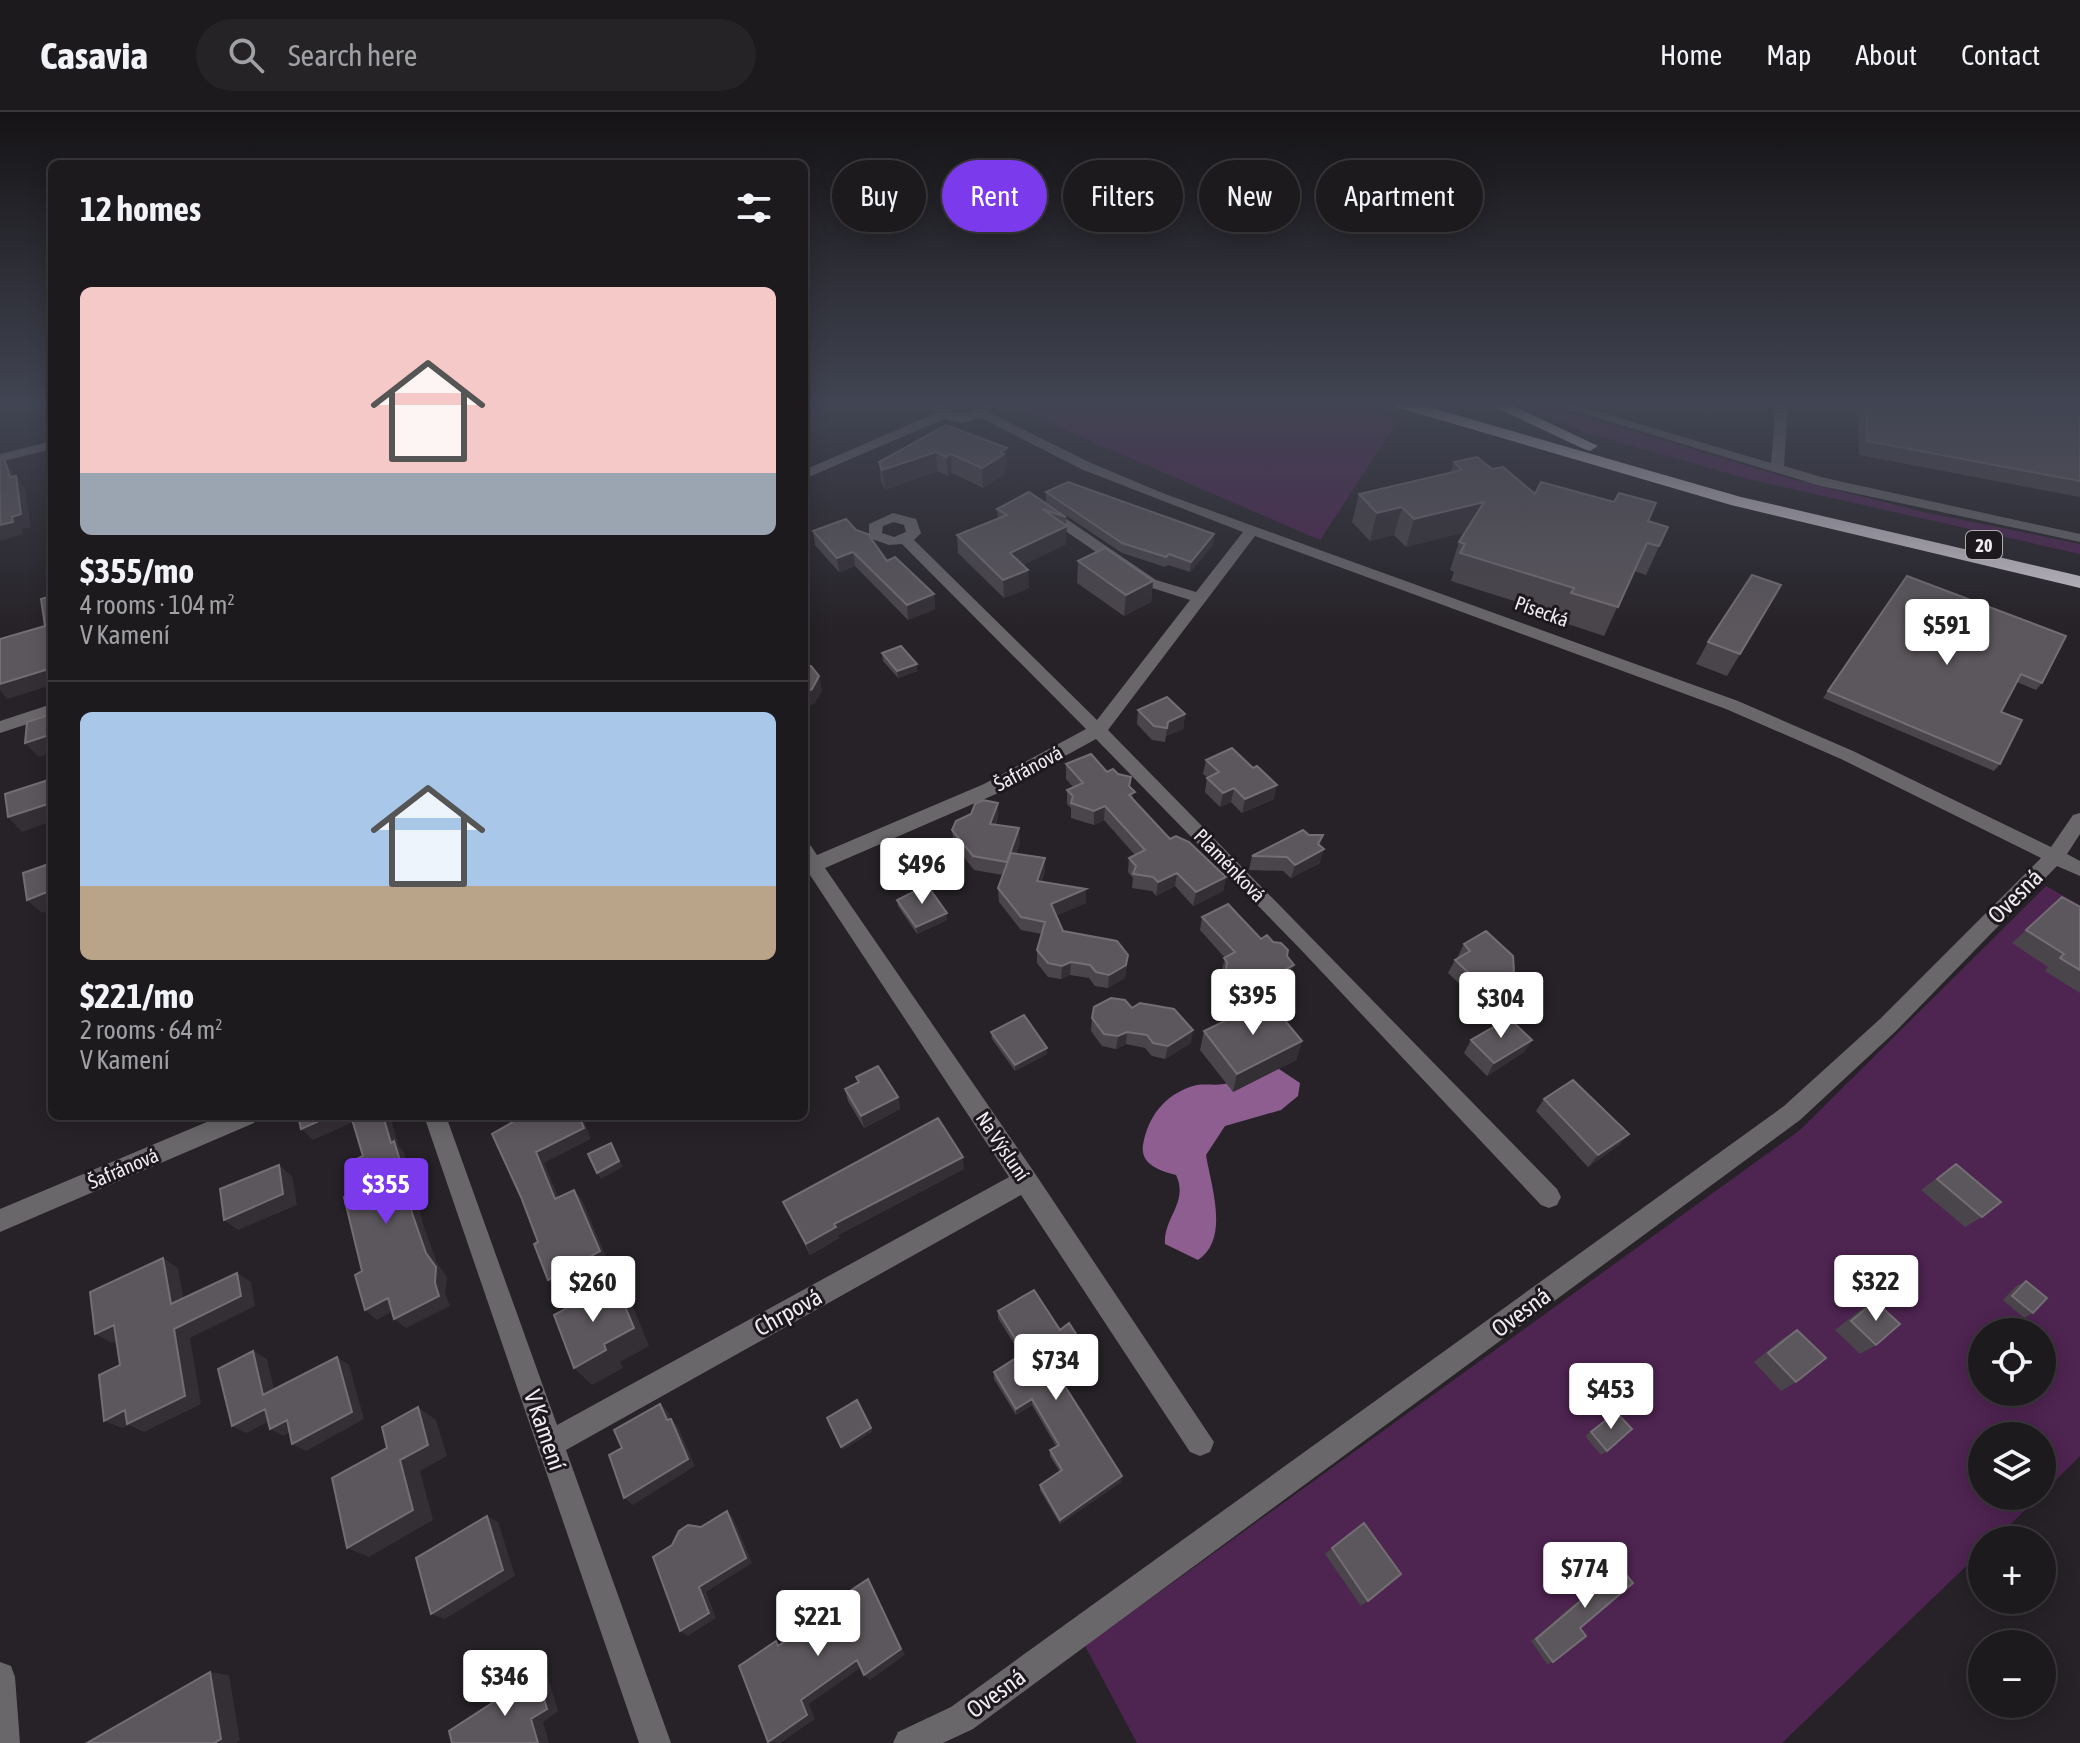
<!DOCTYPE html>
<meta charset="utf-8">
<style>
body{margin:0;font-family:"Asap Condensed",sans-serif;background:#252326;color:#f1f3f6;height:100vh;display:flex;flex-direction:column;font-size:30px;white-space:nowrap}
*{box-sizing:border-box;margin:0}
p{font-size:26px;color:#a0a1a4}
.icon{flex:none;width:44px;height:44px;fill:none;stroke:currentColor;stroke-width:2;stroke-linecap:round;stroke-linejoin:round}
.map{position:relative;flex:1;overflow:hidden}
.sheet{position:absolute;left:48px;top:48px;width:760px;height:960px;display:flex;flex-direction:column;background:#1c1a1d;border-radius:12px;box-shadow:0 4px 20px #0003,0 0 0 2px #3a383b}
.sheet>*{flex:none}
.guide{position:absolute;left:832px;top:48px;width:760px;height:72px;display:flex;gap:16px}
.tools{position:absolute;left:1968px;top:1206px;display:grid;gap:16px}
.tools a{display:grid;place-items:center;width:88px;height:88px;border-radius:50%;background:#1c1a1d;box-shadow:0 4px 20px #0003,0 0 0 2px #3a383b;font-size:40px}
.price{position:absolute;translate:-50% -68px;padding:0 18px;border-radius:8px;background:#fff;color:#222;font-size:26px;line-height:52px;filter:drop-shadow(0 2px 4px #0008)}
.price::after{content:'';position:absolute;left:50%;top:48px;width:24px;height:18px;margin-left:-12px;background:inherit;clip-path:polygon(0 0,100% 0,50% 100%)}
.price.selected{background:#7c3aed;color:#fff}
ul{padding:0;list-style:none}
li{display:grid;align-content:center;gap:16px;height:424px;padding:0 32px}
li+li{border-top:2px solid #3a383b}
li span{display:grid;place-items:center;height:248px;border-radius:12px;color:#555}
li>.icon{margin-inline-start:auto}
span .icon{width:144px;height:144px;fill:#fffc;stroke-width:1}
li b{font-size:34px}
h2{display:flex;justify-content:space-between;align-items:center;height:96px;padding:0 32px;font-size:34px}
.tag{padding:0 28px;border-radius:36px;background:#1c1a1d;box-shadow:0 4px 20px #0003,0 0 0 2px #3a383b;font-size:28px;line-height:72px}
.tag.selected{background:#7c3aed;color:#fff}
header{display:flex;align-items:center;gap:48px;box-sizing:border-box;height:112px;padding:0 40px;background:#1c1a1d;border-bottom:2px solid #3a383b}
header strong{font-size:38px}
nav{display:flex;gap:44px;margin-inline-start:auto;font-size:28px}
.search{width:560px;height:72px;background:#252326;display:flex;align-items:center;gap:20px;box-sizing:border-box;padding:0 28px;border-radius:44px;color:#a0a1a4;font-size:30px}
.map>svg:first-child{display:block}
</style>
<header>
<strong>Casavia</strong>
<div class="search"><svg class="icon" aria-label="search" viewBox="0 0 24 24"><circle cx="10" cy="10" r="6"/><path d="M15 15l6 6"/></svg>Search here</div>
<nav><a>Home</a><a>Map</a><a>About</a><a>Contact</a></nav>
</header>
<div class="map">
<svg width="2080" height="1631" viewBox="0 0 2080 1631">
<rect width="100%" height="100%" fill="#262227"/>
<path fill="#4e2451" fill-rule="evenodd" d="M1018 292H1353L1398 309 1320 428 1021 299Z
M1511 292H1543L1788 366 1928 401 2080 432V442L1752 368 1583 320Z
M2046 774 2080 793V1344L2042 1382V1324H1982V1384H2040L1994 1428H1982V1439L1782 1631H1137L1085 1534 1800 1018ZM1982 1220H2042V1280H1982Z"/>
<path fill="#8e5e91" d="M1279 957 1300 971 1298 984 1281 998 1225 1014 1206 1043C1211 1074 1230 1127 1198 1148L1165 1132C1163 1106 1189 1090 1176 1063 1161 1059 1140 1053 1143 1033 1148 1005 1164 983 1193 974 1203 971 1214 974 1224 972 1242 970 1261 962 1279 957Z"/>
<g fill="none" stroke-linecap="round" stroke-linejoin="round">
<path fill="#6a676a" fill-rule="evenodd" d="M931 292H943C955 307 969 305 981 292H994L988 300 1091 351 1165 382 1738 589 1853 639 2051 735 2073 703 2080 701V722L2067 742 2080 749V764L2057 754 1896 919 1800 1008 973 1617 943 1631H893L898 1620 951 1595 1784 994 1880 907 2041 746 1841 647 1726 597 1255 424 1108 618 1557 1077 1561 1085 1557 1093 1549 1096 1541 1093 1304 841 1096 627 996 682 825 756 1034 1060 1214 1330 1210 1340 1200 1344 1190 1340 1021 1083 566 1338 671 1631H639L424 1004H446L557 1313 1009 1065 810 763 804 764V732L811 734 817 743 984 672 1086 617 902 432 889 433 869 426V412L893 401 916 407 921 421 914 428 1097 608 1190 488 1146 474 1039 401V395H1049L1156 468 1196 480 1243 420 1081 357 981 306 962 311 944 307 804 367V358L936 301ZM894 410 904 413 906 420 894 425 882 421 883 414Z
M1552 292H1572L1771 351 1776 292H1788L1784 354 1825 366 2080 422V430L1817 373Z
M52 329V337L0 350V342Z
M52 592V604L0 621V609Z
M221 1004H257L254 1011 0 1120V1097Z
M0 1550 11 1554 15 1565 20 1631H0Z"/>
<path fill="#ccc6cd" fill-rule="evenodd" d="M1393 292H1418L1741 385 2080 464V476L1731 393 1396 295Z
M1488 292H1509L1598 334 1590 339 1584 337Z"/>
</g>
<path fill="#4a454a" d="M1664 292H1716L1713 301Z
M1857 292H2080V385L1859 343Z
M946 313 1007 355 1004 357V362L983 376 952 361 948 364 937 359 885 378 881 369 879 350Z
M1454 350 1492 357 1535 382 1668 415 1646 463 1634 459 1604 524 1559 509 1561 504 1451 469 1454 460 1450 458 1459 430 1465 420 1406 435 1394 423 1370 429 1352 410 1359 382 1450 361Z
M1029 380 1066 405V432L1023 453 1029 476 1004 486 958 441 957 423 998 407 997 397Z
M1046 380 1214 422 1213 433 1190 460 1168 453 1165 455 1122 441 1046 390Z
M813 419 934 482 935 497 908 508 855 454 839 460 815 433Z
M1078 449 1153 469 1151 490 1124 504 1077 471Z
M1907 464 2042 571 2036 578 2017 570 2001 600 2000 652 1994 659 1823 586Z
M1781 473 1727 564 1696 552 1708 530Z
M882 541 917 559 898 566 883 549Z
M1138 598 1185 602 1183 617 1166 624 1165 630 1152 628 1137 612Z
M1206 648 1253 656 1274 687 1242 701 1231 690 1220 695 1205 680 1207 665 1203 662Z
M1066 652 1131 665 1130 675 1134 689 1170 727 1226 765 1223 779 1193 794 1175 774 1156 784 1152 779 1132 776 1133 766 1128 760 1129 746 1135 743 1104 708 1094 713 1071 706V696L1067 692V678L1073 675 1066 667Z
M998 691V705L996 712 1020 730 1016 742 1045 746V760L1041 770 1086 791 1056 803 1063 819 1128 843 1125 866 1108 876 1095 874 1089 866 1070 863 1061 867 1048 865 1037 851V838L1042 822 1021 818 999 790 998 776 1003 763 974 758 954 732 952 718Z
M1320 733V751L1291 766 1283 759 1249 758 1252 744Z
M2062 785 2080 795V881L2045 859 2048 855 2012 831Z
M897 788 947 801V808L917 822 898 794Z
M1202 805 1261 827 1287 844 1290 866 1242 893 1222 876 1224 864 1221 860 1225 846 1200 818Z
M1464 832 1514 859 1506 872 1487 884 1468 880 1448 861 1455 848 1457 846Z
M1132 896 1191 931 1165 947 1152 944 1145 936 1126 932 1116 937 1102 934 1091 919 1092 906Z
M1204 919 1302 929 1296 948 1233 980 1200 938Z
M991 920 1047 942 1015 959 992 927Z
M1471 928H1532L1524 940 1487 964 1464 941Z
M856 965 898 985 900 997 864 1016 848 989 845 977 858 971Z
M1544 987 1629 1022 1619 1033 1588 1055 1536 999Z
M1956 1052 1982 1105 1965 1115 1921 1078Z
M964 1057 838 1123 839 1126 810 1143 783 1090Z
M2026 1169 2033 1201 2024 1206 2003 1188 2016 1174Z
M1875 1189 1876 1233 1860 1242 1835 1218 1859 1199Z
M998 1199 1060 1218 1091 1254 1064 1272 1121 1370 1060 1412 1040 1378V1373L1060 1360 1050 1344V1338L1056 1334 1032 1293 1016 1303 994 1267V1260L1021 1243 998 1206Z
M1797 1218 1796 1270 1781 1279 1754 1250 1782 1227Z
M1610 1304 1607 1339 1601 1343 1585 1324Z
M1332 1436 1368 1489 1361 1494 1325 1442Z
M1612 1445 1580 1516 1553 1550 1547 1552 1531 1529 1584 1484 1578 1476 1587 1469 1584 1466 1605 1448Z"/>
<path fill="#342f35" d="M814 292H822L826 316 804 323V295Z
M1007 336V355L1004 357V362L983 376 982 356Z
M936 340 937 359 885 378 882 358Z
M951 342 952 361 948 364 946 345Z
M5 349 14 362 17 369 16 364 25 376 31 415 22 417 23 422 0 429V413L10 365Z
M1484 390 1475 418 1406 435 1414 407Z
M1402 395 1394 423 1370 429 1377 401Z
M1067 414 1066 432 1011 459 1010 441Z
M1214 422 1213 433 1190 460 1191 450Z
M853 440 855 454 839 460 837 446Z
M1028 458 1029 476 1004 486 1003 468Z
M1153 469 1151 490 1124 504 1126 483Z
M934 482 935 497 908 508 907 493Z
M917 552V559L898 566 897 559Z
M52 556V573L7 587 0 578V572Z
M819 564 822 579 815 591 804 598V582Z
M1185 602 1183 617 1166 624 1165 630 1168 610Z
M52 622V641L39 645 25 631Z
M48 668 52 671V709L22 720 8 705Z
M1277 673 1274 687 1242 701 1245 687Z
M1234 676 1231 690 1220 695 1223 681Z
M998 691V705L990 726V712Z
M1105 694 1104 708 1094 713V699Z
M1019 716 1020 730 1008 764 1007 750Z
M1323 723 1319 737H1324L1320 751 1291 766 1295 753 1318 732Z
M1045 746V760L1037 783V769Z
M1177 761 1175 774 1156 784 1158 770Z
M1226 765 1223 779 1193 794 1196 780Z
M1086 777V791L1051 806V792Z
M52 778V797L42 801 27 788Z
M947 801V808L917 822 916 815Z
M1128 843 1125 866 1108 876 1109 863Z
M1071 850 1070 863 1061 867 1062 854Z
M1294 853 1290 866 1242 893 1245 880Z
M1514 859 1506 872 1487 884 1494 871Z
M1193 918 1191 931 1165 947 1168 934Z
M1127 920 1126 932 1116 937 1118 924Z
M1532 928 1524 940 1487 964 1494 951Z
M1302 929 1296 948 1233 980 1237 962Z
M1047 936V942L1015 959V953Z
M898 985 900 997 864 1016 861 1004Z
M330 1004H357L360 1007 313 1028 301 1017Z
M383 1004H390L399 1035 404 1040 412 1066 423 1112 437 1151 447 1165 445 1181 450 1194 406 1216 394 1207 426 1141 412 1101Z
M579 1004H582L591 1027 544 1051 564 1098 555 1087 536 1040Z
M1629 1022 1619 1033 1588 1055 1598 1043Z
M611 1031 623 1055 601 1067 597 1061Z
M963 1045 964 1057 838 1123 839 1126 810 1143 806 1132 834 1112Z
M279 1053 292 1064 297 1093 238 1118 224 1108Z
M574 1078 582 1088 608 1149 556 1178 548 1168Z
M163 1146 178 1156 186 1202 171 1192Z
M237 1161 251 1170 255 1194 190 1226 201 1292 144 1320 129 1313 122 1316 104 1309 174 1217Z
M615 1170 631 1190 649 1234 620 1250 623 1256 592 1273 574 1256 604 1232Z
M388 1186 400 1195 377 1208 365 1198Z
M114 1213 131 1222 112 1231 95 1222Z
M253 1239 267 1247 277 1290 263 1283Z
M337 1245 349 1253 364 1307 306 1339 292 1332Z
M1092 1247 1091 1254 1060 1274 1061 1268Z
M1032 1287V1293L1016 1303V1297Z
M660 1292 668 1300 675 1316 667 1308Z
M418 1295 436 1308 447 1344 420 1359 433 1408 369 1445 347 1436 400 1348Z
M265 1297 278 1305 246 1321 232 1314Z
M671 1307 678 1315 695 1354 633 1393 624 1386Z
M287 1308 300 1315 283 1324 270 1317Z
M871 1316 872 1320 843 1338 841 1335Z
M1122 1364 1121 1370 1060 1412V1408Z
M727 1399 733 1406 752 1451 706 1480 716 1506 688 1524 680 1519Z
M487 1404 498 1410 515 1464 445 1507 431 1502Z
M868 1467 873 1475 905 1543 870 1568 864 1563Z
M857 1548 863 1554 809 1592 815 1607 780 1631 768 1630 801 1588Z
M210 1560 229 1563 240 1629 236 1631H214Z
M537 1562 548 1565 558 1599 543 1610 549 1631H538L531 1607Z"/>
<path fill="#5c575c" stroke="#736e73" stroke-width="2" d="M1866 292H2080V369L1867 329Z
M946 313 1007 336 1000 340 1004 342 982 356 951 342 946 345 936 340 882 358 879 350Z
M1477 345 1492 357 1503 355 1535 382 1541 370 1614 390 1619 381 1656 391 1648 409 1668 415 1659 434 1647 431 1618 495 1571 481 1574 476 1460 441 1465 432 1459 430 1484 390 1414 407 1402 395 1377 401 1359 382 1462 358 1454 350Z
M0 346 5 349 10 365 16 364 21 402 12 405 13 410 0 413Z
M1068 370 1214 422 1191 450 1169 442 1166 445 1122 431 1046 380Z
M1029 380 1066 405 1042 397 1067 414 1010 441 1028 458 1003 468 957 423 1007 403 997 397Z
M846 407 856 418 868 422 887 449 895 445 934 482 907 493 853 440 837 446 813 419Z
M1105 436 1153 469 1126 483 1078 449Z
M1752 463 1781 473 1740 542 1708 530Z
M1907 464 2066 524 2042 571 2021 562 2001 600 2022 608 2000 652 1828 579Z
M52 484V556L0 572V527L45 514 41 487Z
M901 534 917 552 897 559 882 541Z
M804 553 811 554 819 564 812 577 804 582Z
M1167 585 1185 602 1168 610 1167 616 1154 614 1138 598Z
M52 602V622L25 631 27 610Z
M1232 636 1253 656 1257 654 1277 673 1245 687 1234 676 1223 681 1207 666 1219 660 1206 648Z
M1091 642 1107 660 1113 657 1118 662 1131 665 1129 674 1135 680 1129 683 1170 727 1176 724 1189 730 1226 765 1196 780 1177 761 1158 770 1153 765 1133 762 1136 754 1129 746 1145 738 1105 694 1094 699 1071 691 1073 684 1067 678 1083 671 1066 652Z
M48 668 51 691 8 705 5 682Z
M983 688 998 691 990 712 1019 716 1007 750 973 744 952 718 956 709 971 702 975 692Z
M1303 718 1309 723H1323L1318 732 1324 737 1295 753 1287 745 1252 744Z
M1011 741 1045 746 1037 769 1086 777 1051 792 1063 819 1117 829 1128 843 1126 853 1109 863 1096 860 1090 853 1071 850 1062 854 1048 851 1037 838 1045 810 1021 805 998 776Z
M52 751V778L27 788 23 761Z
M927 773 947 801 916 815 897 788Z
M2062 785 2080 795V858L2060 846 2064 842 2026 818Z
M1228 792 1261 827 1267 823 1273 830 1281 831 1288 838 1287 844 1294 853 1245 880 1225 863 1227 850 1224 846 1235 840 1202 805Z
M1486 819 1513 844 1514 859 1494 871 1475 867 1455 848 1470 839 1464 832Z
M1111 886 1125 888 1132 896 1140 891 1174 897 1193 918 1168 934 1153 931 1147 923 1127 920 1118 924 1104 922 1092 906 1094 895Z
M1268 888 1302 929 1237 962 1204 919Z
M1024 903 1047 936 1015 953 991 920Z
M1509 906 1532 928 1494 951 1471 928Z
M878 954 898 985 861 1004 845 977 859 970 856 965Z
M1573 968 1629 1022 1598 1043 1544 987Z
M298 1004H330L301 1017Z
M351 1004H383L391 1031 394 1029 402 1055 412 1101 426 1141 436 1155 435 1171 439 1184 394 1207 388 1186 365 1198 355 1163 362 1159 344 1085 357 1080 350 1050 363 1044Z
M523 1004H579L584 1016 536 1040 555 1087 574 1078 600 1139 548 1168 534 1132 538 1130 521 1085 492 1022Z
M938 1006 963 1045 834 1112 836 1115 806 1132 783 1090Z
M611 1031 619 1049 597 1061 588 1042Z
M1956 1052 2001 1090 1982 1105 1937 1067Z
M279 1053 283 1082 224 1108 220 1077Z
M163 1146 171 1192 237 1161 241 1184 174 1217 185 1284 127 1312 125 1298 104 1309 99 1263 120 1253 114 1213 95 1222 90 1180Z
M2026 1169 2047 1186 2033 1201 2012 1184Z
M615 1170 634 1216 604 1232 606 1238 574 1256 554 1203Z
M1034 1178 1060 1218 1069 1211 1092 1247 1061 1268 1122 1364 1060 1408 1040 1373 1062 1358 1050 1338 1059 1333 1032 1287 1016 1297 994 1260 1024 1241 998 1199Z
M1875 1189 1900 1212 1876 1233 1851 1209Z
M1797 1218 1826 1246 1796 1270 1768 1241Z
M253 1239 263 1283 337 1245 352 1300 292 1332 287 1308 270 1317 265 1297 232 1314 218 1257Z
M857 1288 871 1316 841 1335 827 1306Z
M660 1292 667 1308 671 1307 688 1347 624 1386 609 1343 622 1336 614 1318Z
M418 1295 428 1333 400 1348 413 1398 347 1436 332 1366 387 1336 382 1315Z
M1616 1300 1632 1317 1607 1339 1591 1320Z
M727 1399 746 1446 699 1475 709 1501 680 1519 653 1445 672 1433 679 1419 688 1413 701 1415Z
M487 1404 503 1458 431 1502 416 1446Z
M1364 1411 1401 1462 1368 1489 1332 1436Z
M1612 1445 1633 1471 1580 1516 1586 1524 1553 1550 1536 1527 1590 1481 1584 1474 1593 1467 1590 1463Z
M868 1467 901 1537 864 1563 857 1548 801 1588 807 1603 768 1630 739 1554 776 1529 778 1534 834 1496 832 1491Z
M210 1560 221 1627 214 1631H87Z
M537 1562 547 1597 531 1607 538 1631H452L449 1619Z"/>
<linearGradient id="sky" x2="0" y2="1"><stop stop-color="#151315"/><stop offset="0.56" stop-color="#414452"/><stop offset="1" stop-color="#414452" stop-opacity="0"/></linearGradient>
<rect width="2080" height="520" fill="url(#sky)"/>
<g text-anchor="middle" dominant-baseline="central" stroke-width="6" stroke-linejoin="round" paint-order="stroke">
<rect fill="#1d181d" stroke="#b0acb1" stroke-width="2" x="1966" y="419" width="36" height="28" rx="6"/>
<g font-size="18" font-weight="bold" fill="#efecf0">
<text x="1984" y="433">20</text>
</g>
<g font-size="20" fill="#efecf0" stroke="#1d181d">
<text transform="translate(1542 499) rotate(20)">Písecká</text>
<text transform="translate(1028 656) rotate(-28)">Šafránová</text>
<text transform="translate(1230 753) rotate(46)">Plaménková</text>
<text transform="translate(1003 1034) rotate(56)">Na Výsluní</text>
<text transform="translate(123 1056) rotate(-23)">Šafránová</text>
</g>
<g font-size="24" fill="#efecf0" stroke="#1d181d">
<text transform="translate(2015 784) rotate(-45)">Ovesná</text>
<text transform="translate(788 1200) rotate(-29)">Chrpová</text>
<text transform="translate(1521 1200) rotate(-36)">Ovesná</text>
<text transform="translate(545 1318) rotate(71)">V Kamení</text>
<text transform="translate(996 1581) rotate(-36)">Ovesná</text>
</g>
</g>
</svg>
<div class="tools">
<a><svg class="icon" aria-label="locate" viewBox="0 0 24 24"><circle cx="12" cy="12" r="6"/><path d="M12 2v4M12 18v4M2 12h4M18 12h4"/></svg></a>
<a><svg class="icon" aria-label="layers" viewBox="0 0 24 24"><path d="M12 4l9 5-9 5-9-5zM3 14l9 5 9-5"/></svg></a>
<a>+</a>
<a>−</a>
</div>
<b class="price" style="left:1947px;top:555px">$591</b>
<b class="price" style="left:922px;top:794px">$496</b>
<b class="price" style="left:1253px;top:925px">$395</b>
<b class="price" style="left:1501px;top:928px">$304</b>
<b class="price selected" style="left:386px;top:1114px">$355</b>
<b class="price" style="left:1876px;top:1211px">$322</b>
<b class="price" style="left:593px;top:1212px">$260</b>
<b class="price" style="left:1056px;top:1290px">$734</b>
<b class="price" style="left:1611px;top:1319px">$453</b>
<b class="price" style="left:1585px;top:1498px">$774</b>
<b class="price" style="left:818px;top:1546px">$221</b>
<b class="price" style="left:505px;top:1606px">$346</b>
<div class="guide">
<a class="tag">Buy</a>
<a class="tag selected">Rent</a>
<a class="tag">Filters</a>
<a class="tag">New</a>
<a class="tag">Apartment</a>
</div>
<section class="sheet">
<h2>12 homes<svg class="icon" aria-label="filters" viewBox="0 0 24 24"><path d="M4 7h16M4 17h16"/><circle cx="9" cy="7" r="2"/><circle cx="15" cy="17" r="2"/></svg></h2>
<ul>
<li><span style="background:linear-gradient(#f6c9c9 75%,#9aa5b1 0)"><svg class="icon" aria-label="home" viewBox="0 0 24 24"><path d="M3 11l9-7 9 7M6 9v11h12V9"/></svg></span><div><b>$355/mo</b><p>4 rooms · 104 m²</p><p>V Kamení</p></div></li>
<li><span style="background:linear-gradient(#a9c7e8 70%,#b9a48a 0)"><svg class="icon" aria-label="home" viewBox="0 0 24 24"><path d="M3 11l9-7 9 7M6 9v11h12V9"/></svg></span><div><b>$221/mo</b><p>2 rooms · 64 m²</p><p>V Kamení</p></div></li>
</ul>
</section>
</div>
